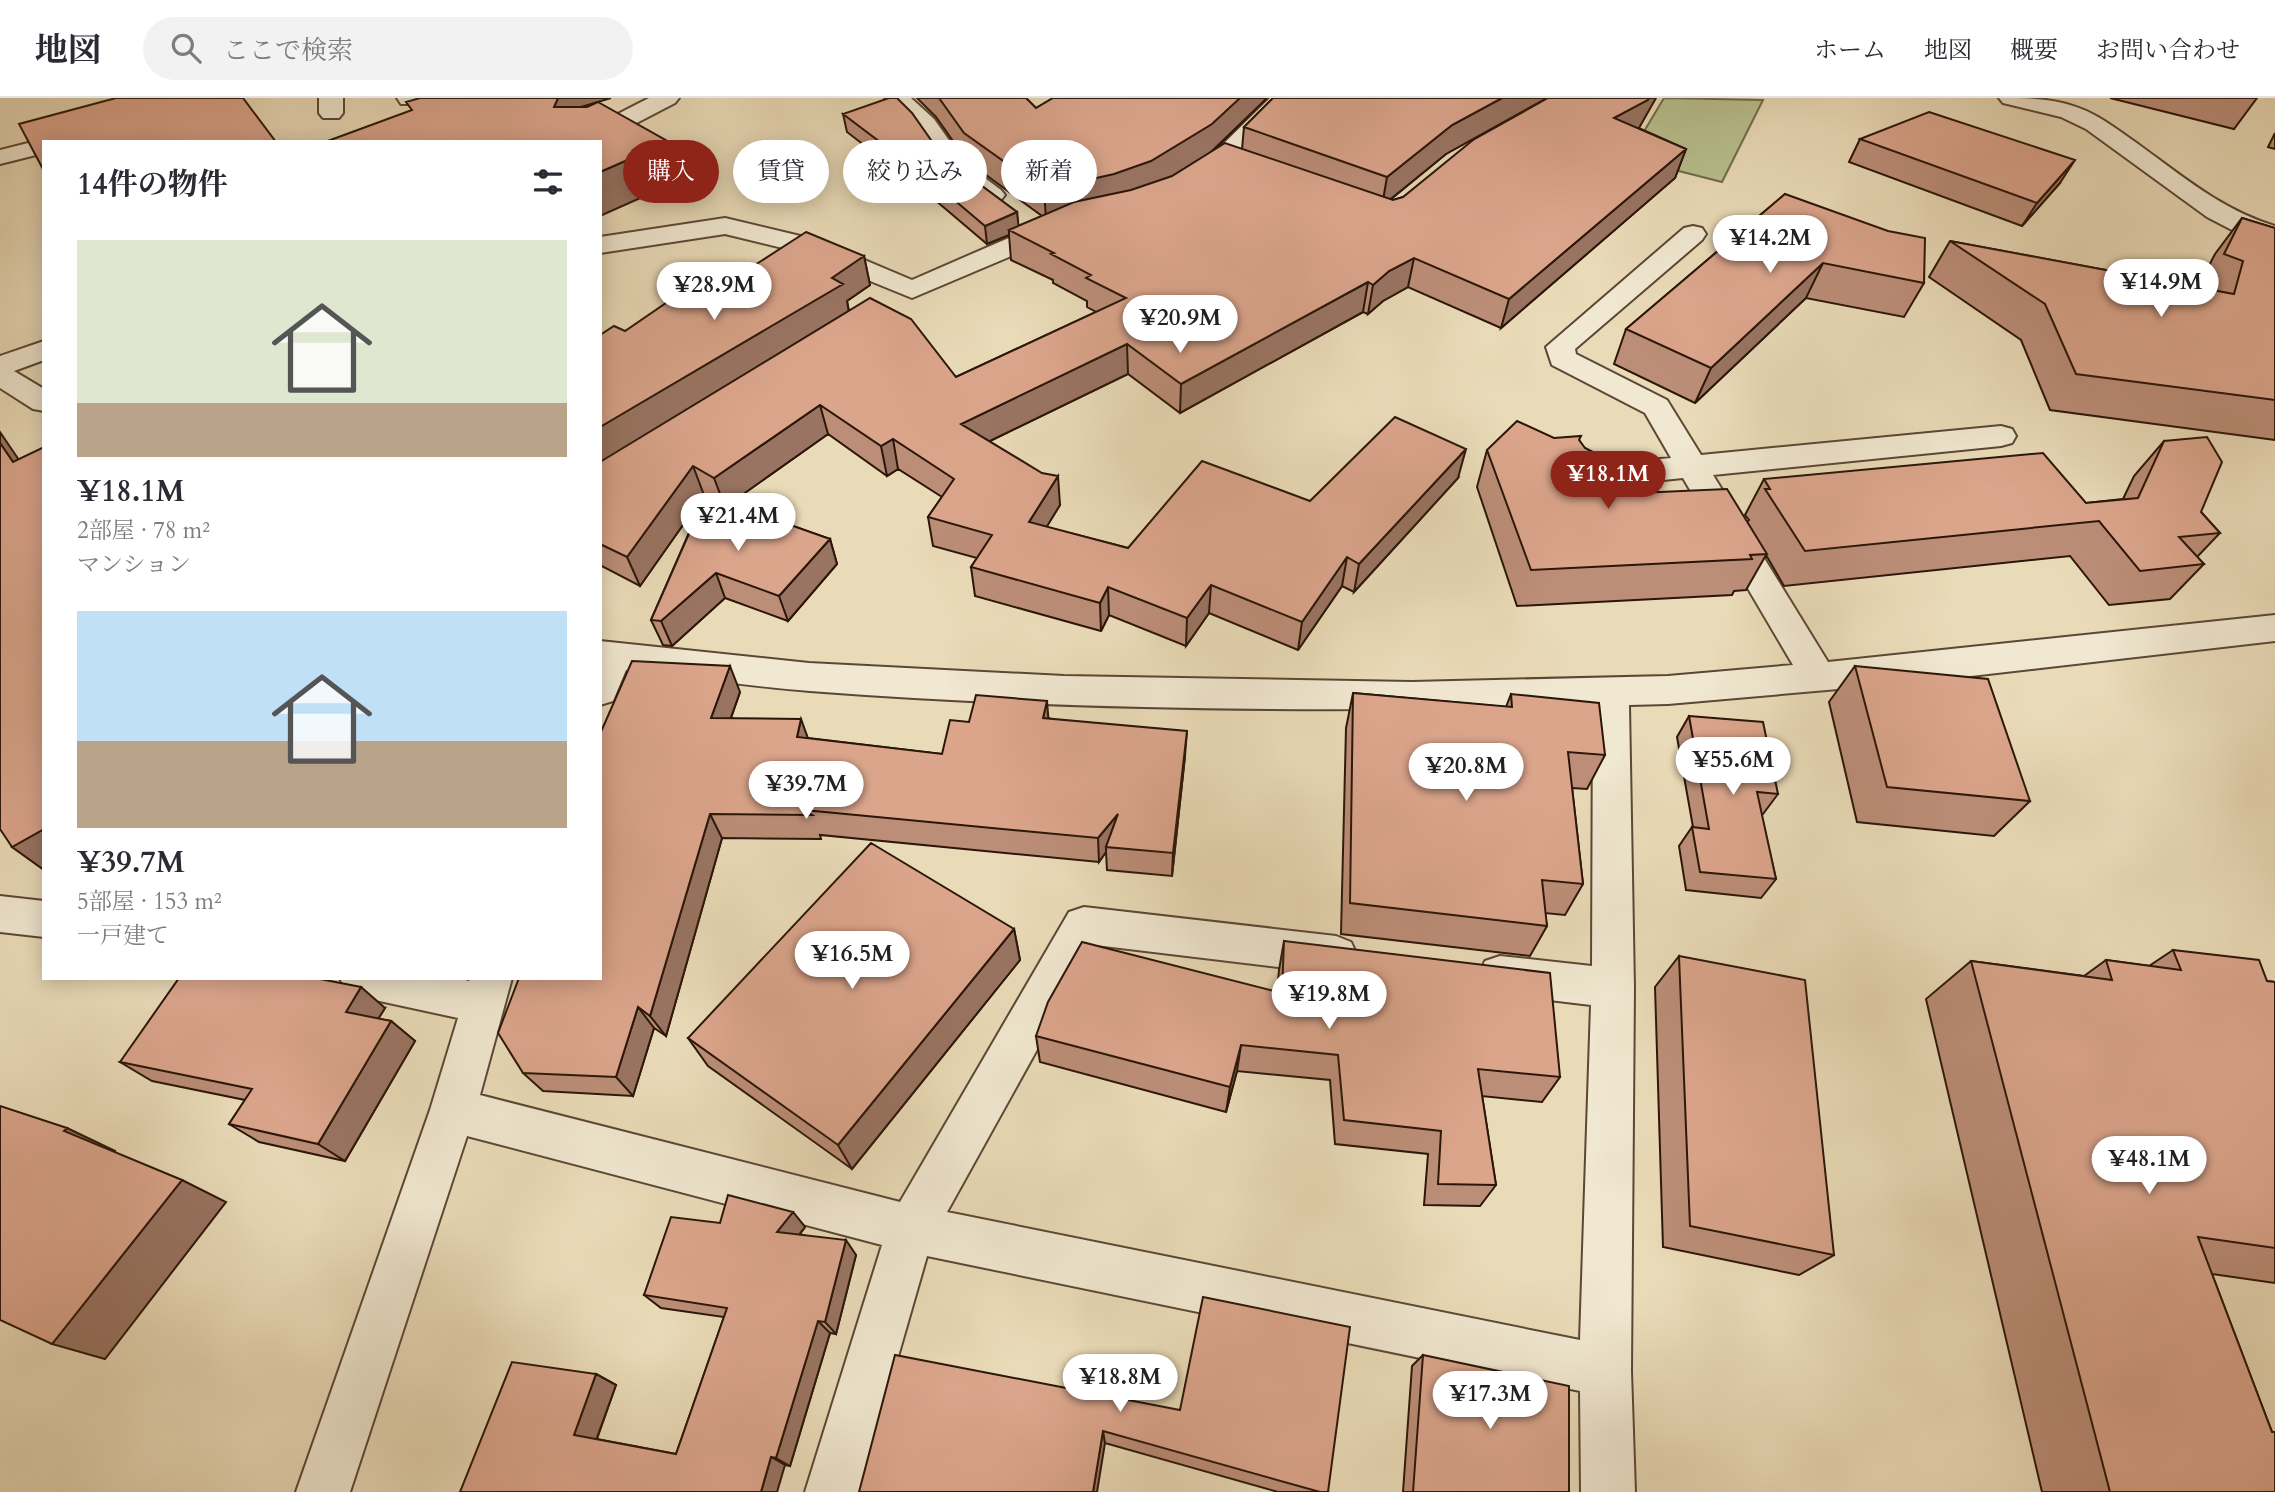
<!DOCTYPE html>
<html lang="ja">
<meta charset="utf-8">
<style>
body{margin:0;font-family:Cardo,"Noto Serif JP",serif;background:#f2f2f3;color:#2b2b33;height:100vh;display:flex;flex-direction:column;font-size:26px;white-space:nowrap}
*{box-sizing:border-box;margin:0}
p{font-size:23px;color:#7c7c81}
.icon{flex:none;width:38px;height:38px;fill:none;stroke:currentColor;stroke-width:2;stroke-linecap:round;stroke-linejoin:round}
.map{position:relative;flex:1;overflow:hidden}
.panel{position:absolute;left:42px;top:42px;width:560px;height:840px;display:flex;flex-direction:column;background:#fff;border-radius:0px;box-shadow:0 4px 18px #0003}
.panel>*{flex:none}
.top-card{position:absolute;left:623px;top:42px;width:665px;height:63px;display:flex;gap:14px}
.price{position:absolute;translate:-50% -60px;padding:0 16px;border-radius:24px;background:#fff;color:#222;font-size:23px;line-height:46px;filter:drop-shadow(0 2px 4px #0008)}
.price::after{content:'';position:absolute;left:50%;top:42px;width:21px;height:16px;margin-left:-10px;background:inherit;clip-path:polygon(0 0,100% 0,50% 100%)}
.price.selected{background:#8f2418;color:#fff}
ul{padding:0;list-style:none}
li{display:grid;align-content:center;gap:14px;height:371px;padding:0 35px}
li span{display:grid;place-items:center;height:217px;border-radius:0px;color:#555}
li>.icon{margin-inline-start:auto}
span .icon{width:126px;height:126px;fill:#fffc;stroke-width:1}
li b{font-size:30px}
h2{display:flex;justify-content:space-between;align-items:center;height:84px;padding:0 35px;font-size:30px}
.pill{padding:0 24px;border-radius:32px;background:#fff;box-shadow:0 4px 18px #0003;font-size:24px;line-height:63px}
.pill.selected{background:#8f2418;color:#fff}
header{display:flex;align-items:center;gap:42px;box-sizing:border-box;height:98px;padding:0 35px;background:#fff;border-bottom:2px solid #e1e1e2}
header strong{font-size:33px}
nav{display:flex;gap:38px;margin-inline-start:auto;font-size:24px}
.search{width:490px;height:63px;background:#f2f2f3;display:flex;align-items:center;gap:18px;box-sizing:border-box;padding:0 24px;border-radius:38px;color:#7c7c81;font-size:26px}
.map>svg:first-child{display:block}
</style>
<header>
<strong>地図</strong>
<div class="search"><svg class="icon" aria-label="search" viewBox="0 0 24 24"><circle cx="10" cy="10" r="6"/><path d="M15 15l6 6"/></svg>ここで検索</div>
<nav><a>ホーム</a><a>地図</a><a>概要</a><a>お問い合わせ</a></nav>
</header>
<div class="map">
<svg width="2275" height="1394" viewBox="0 0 2275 1394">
<rect width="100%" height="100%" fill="#eadbb8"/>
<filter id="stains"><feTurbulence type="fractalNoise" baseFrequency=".00286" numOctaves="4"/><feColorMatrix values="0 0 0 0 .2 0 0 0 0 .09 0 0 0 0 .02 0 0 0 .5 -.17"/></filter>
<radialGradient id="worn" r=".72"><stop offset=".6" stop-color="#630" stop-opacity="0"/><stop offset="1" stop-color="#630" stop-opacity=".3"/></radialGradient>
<path fill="#b8c08e" stroke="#726b4c" stroke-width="2" d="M1664 0 1763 2 1722 84 1628 60Z"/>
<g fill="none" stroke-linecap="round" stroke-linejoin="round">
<defs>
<path id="minor" d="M319 0H343V15L339 20H323L319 15Z
M397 0H421L417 6H401Z
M649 0H679L675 5 600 44H570L573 39Z
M885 0H911L934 21 965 65 1001 92 1005 97 1001 102C964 112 936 53 917 31 908 20 894 12 885 0Z
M1270 0H1295C1278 24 1213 91 1184 84L1181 79 1184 74 1212 57Z
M1999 0C2026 0 2053 0 2079 10 2101 18 2119 33 2138 46 2182 78 2222 112 2275 128V144L2232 132 2207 119 2086 31 2061 19 2003 5Z
M44 41 53 44H44V55L0 66V52Z
M725 120 817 142 912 182 1050 122 1059 120 1068 122 1072 128 1068 134 912 200 799 154 725 136 600 155V139Z
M1693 128 1702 130 1706 136 1702 142 1575 251 1576 256 1667 302 1701 357 2001 328 2012 331 2016 338 2012 345 2001 348 1713 377 1828 564 2275 517V543L1919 584 1668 606 1629 607 1634 890 1631 1273 1635 1394H1581L1580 1293 927 1158 859 1394H805L882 1147 467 1038 350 1394H296L430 1012 458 920 361 899 346 894 340 880H457L469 883 470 880H512L480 997 900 1104 1069 814 1084 809 1336 838 1351 844 1357 857 1351 870 1336 876 1095 847 947 1114 1580 1242 1591 907 1500 896 1485 891 1479 877 1485 863 1500 858 1592 868 1593 608C1332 614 1070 613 810 593 748 588 687 579 626 572L613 603 600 607V543L809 565 1064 578 1412 584 1668 578 1793 567 1683 380 1584 390 1573 386 1568 379 1573 372 1584 368 1671 360 1645 315 1552 267 1546 249 1684 130Z
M44 243V262L14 273 44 291V313L33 311 0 290V258Z
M0 798 44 803V839L0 834Z"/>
</defs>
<use href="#minor" stroke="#5b4735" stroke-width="4"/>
<use href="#minor" fill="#f1e8d1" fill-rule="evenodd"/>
</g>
<path fill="#bc8e78" stroke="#2b1609" stroke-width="2" d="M917 0H1026L1036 10 1053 0H1267L1213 53 1242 51 1244 29 1273 0H1547L1446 56 1390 102H1393L1639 30 1686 51 1675 80 1501 230 1408 189 1383 203 1368 216 1363 214 1180 315 1128 276 990 343 1060 407 1046 429 1128 450 1310 403 1458 380 1354 494 1342 488 1298 552 1209 515 1186 548 1109 517 1101 533 975 498 971 469 977 460 933 448 928 419 942 399 898 371 887 378 828 336 729 406 830 441 837 466 788 523 725 500 672 548 663 547 651 522 705 398 704 397 640 488 602 468 600 469V237L625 233 704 200 864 158 870 187 847 203 849 213 956 279 1096 214 1087 209V203L1053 185V182L1011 162 1009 137 987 146 935 102 847 34 843 16 943 59 1017 114 1018 128 1042 118 967 63 936 19Z
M2110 0H2257L2234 31Z
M2275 35V51L2268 49Z
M1860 41 2060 85 2022 128 1849 64Z
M1785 96 1924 185 1904 219 1806 200 1695 305 1614 266 1626 231Z
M2242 120 2275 130V342L2050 312 2021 242 1929 179 1950 143 2198 189 2215 156Z
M1554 340 1579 342 1615 396 1747 424 1749 422 1745 417 1764 381 2086 405 2123 401 2134 378 2164 343 2201 414 2220 435 2197 459 2204 466 2170 501 2109 507 2070 458 1784 488 1766 457 1746 492 1734 493 1732 497 1517 508 1477 389 1487 352Z
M1855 568 2030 703 1994 738 1857 724 1829 604Z
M740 594 731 620 808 640 942 656 969 624 1048 620 1185 658 1172 778 1107 772 1106 754 1099 764 820 737 821 741 722 740 666 938 654 930 633 998 543 993 523 975 600 880Z
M1353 595 1506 609 1511 596 1605 657 1587 691 1572 690 1583 786 1565 817 1545 815 1547 828 1530 858 1341 836 1346 630Z
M1689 618 1778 696 1763 716H1761L1776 781 1761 800 1686 792 1679 748 1692 729H1693L1677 639Z
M1014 831 1020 862 852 1071 708 968 688 940Z
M1284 843 1560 979 1542 1004 1482 998 1496 1087 1480 1108 1424 1107 1428 1056 1335 1046 1330 982 1237 973 1226 1014 1040 964 1036 938 1277 894 1279 872Z
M2173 852 2267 883 2275 884V1185L2212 1176 2272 1334 2275 1394H2042L1926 901 1971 863 2084 878 2106 862 2149 868Z
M1679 858 1834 1157 1799 1177 1663 1149 1655 889Z
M385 910 378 921 391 923 415 943 345 1063 259 1044 229 1026 245 1002 152 983 120 964Z
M793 1114 805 1129 800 1136 856 1157 836 1236 830 1235 790 1368 785 1367 460 1394 596 1276 616 1287 597 1341 676 1356 724 1219 661 1210 644 1197 720 1125Z
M1423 1257 1569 1394H1403L1412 1268Z
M1180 1312 1328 1394H1278L1105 1345 859 1394Z"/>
<path fill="#997462" stroke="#2b1609" stroke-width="2" d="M558 0H611L581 9H554Z
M1240 0H1267L1210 55 1151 92 1046 121 1044 92Z
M1502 0H1547L1446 56 1382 108 1387 79 1452 27Z
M1649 0H1656L1639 30 1605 48 1614 20Z
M669 44 681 82 600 118V74Z
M1686 51 1675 80 1501 230 1509 201Z
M2075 62 2060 85 2022 128 2037 105Z
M1017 114 1019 132H1009V137L987 146 985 128Z
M864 158 870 187 847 203 849 215 600 366V329Z
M1414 160 1408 189 1383 203 1368 216 1373 187 1389 173Z
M1823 165 1806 200 1695 305 1711 270Z
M1368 184 1363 214 1180 315 1181 286Z
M1127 246 1128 276 965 355 961 326Z
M820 307 828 336 725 409 714 380Z
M0 334 40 393 13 364 0 345Z
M893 341 898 371 887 378 881 348Z
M1466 351 1458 380 1354 494 1359 466Z
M693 368 704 397 640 488 627 459Z
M1058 378 1060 407 1032 453 1029 424Z
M830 441 837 466 788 523 779 498Z
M1347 459 1342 488 1298 552 1302 524Z
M716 475 725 500 672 548 661 523Z
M1211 487 1209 515 1186 548 1187 520Z
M1108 489 1109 517 1101 533 1100 505Z
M730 568 740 594 722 645 711 620Z
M1047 603 1049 628 1043 620Z
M801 621 810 646 797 639Z
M1187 633 1185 658 1172 778 1173 755Z
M710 716 722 740 666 938 650 918Z
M1118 716 1106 749V754L1099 764 1098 740Z
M44 731V772L12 749Z
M1014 831 1020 862 852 1071 838 1047Z
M361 889 385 910 370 934 346 914Z
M638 909 654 930 633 998 616 979Z
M391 923 415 943 345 1063 318 1046Z
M1241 947 1237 973 1226 1014 1230 989Z
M67 1030 115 1053 112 1057 64 1033Z
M182 1082 226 1104 105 1261 52 1246Z
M793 1114 805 1129 790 1148 777 1134Z
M846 1142 856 1157 836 1236 825 1224Z
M818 1223 830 1235 790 1368 776 1360Z
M596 1276 616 1287 595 1345 574 1337Z
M1103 1333 1105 1345 1097 1394H1093Z
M771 1359 785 1367 777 1394H761Z"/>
<path fill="#dba58c" stroke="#2b1609" stroke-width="2" d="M116 0H243L276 44H44V73L19 26Z
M420 0H558L554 9H587L598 4 669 44 600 74V44H325L412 12 406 4Z
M889 0H897L912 15 943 59 1017 114 985 128 933 84 843 16Z
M939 0H1026L1036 10 1053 0H1240L1212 26 1151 63 1114 76 1044 92 964 35Z
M1273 0H1502L1452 27 1387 79 1244 29Z
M1548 0H1649L1648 2 1614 20 1686 51 1509 201 1414 160 1389 173 1373 187 1368 184 1181 286 1127 246 961 326 1042 375 1058 378 1029 424 1128 450 1202 363 1310 403 1395 319 1466 351 1359 466 1347 459 1302 524 1211 487 1187 520 1108 489 1100 505 971 469 992 437 928 419 954 381 893 341 881 348 820 307 714 380 693 368 627 459 600 446V364L870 200 911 221 956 279 1126 200 1086 180 1091 177 1051 156 1054 155 1009 132 1074 104 1131 92 1172 78 1225 45 1393 102 1403 99 1473 42Z
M1929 14 2075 62 2037 105 1860 41Z
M1785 96 1888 133 1925 140 1924 185 1823 165 1711 270 1626 231Z
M2242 120 2275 130V302L2076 276 2045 206 1950 143 2234 196 2243 163 2224 156Z
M806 134 864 158 832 180 843 186 600 329V237L614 228 625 233 685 192 704 200Z
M1517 323 1554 340 1581 338 1579 342 1585 350 1595 355 1615 396 1727 391 1767 456 1750 457 1752 461 1531 472 1487 352Z
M2207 339 2222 364 2201 414 2220 435 2179 439 2204 466 2140 473 2099 423 1805 453 1765 391H1770L1764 381 2043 355 2086 405 2138 400 2164 343Z
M0 345 13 364 44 349V731L12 749 0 731Z
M706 397 830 441 779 498 716 475 661 523 651 522Z
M632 563 730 568 711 620 801 621 797 639 942 656 950 622 969 624 976 597 1047 603 1043 620 1187 633 1173 755 1106 749 1118 716 1098 740 804 712 812 717 710 716 650 918 638 909 616 979 523 975 498 935 519 880H600V636Z
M1855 568 1988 581 2030 703 1887 689Z
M1353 595 1512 609 1511 596 1599 605 1605 657 1568 654 1583 786 1542 782 1547 828 1350 805Z
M1689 618 1763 624 1778 696 1757 694 1776 781 1700 774 1692 729 1709 731Z
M871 745 1014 831 838 1047 688 940Z
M1284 843 1550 875 1560 979 1478 971 1496 1087 1438 1086 1441 1033 1344 1022 1338 957 1241 947 1230 989 1036 938 1048 904 1082 844 1282 895Z
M2173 852 2259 862 2267 883 2275 884V1150L2198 1139 2272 1334H2275V1394H2110L1971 863 2112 882 2106 862 2181 872Z
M1679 858 1805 882 1834 1157 1690 1128Z
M179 880H315L361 889 346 914 391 923 318 1046 229 1026 252 991 120 964Z
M0 1008 67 1030 64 1033 182 1082 52 1246 0 1222Z
M728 1097 793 1114 777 1134 846 1142 825 1224 818 1223 776 1360 771 1359 761 1394H460L512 1264 596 1276 574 1337 676 1356 727 1210 644 1197 671 1119 720 1125Z
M1203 1199 1350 1229 1328 1394H1320L1103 1333 1093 1394H859L895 1257 1180 1312Z
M1423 1257 1569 1288V1394H1413Z"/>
<rect width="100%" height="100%" filter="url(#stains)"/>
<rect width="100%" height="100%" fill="url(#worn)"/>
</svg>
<b class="price" style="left:1770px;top:177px">¥14.2M</b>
<b class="price" style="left:2161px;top:221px">¥14.9M</b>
<b class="price" style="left:714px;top:224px">¥28.9M</b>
<b class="price" style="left:1180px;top:257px">¥20.9M</b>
<b class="price selected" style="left:1608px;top:413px">¥18.1M</b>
<b class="price" style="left:738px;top:455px">¥21.4M</b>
<b class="price" style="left:1733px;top:699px">¥55.6M</b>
<b class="price" style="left:1466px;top:705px">¥20.8M</b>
<b class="price" style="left:806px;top:723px">¥39.7M</b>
<b class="price" style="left:852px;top:893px">¥16.5M</b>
<b class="price" style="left:1329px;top:933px">¥19.8M</b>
<b class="price" style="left:2149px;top:1098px">¥48.1M</b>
<b class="price" style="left:1120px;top:1316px">¥18.8M</b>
<b class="price" style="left:1490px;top:1333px">¥17.3M</b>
<div class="top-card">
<a class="pill selected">購入</a>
<a class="pill">賃貸</a>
<a class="pill">絞り込み</a>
<a class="pill">新着</a>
</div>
<section class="panel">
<h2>14件の物件<svg class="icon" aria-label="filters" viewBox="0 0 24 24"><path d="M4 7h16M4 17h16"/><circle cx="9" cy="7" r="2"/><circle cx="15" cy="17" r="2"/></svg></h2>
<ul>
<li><span style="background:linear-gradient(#dfe7d0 75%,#b9a48a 0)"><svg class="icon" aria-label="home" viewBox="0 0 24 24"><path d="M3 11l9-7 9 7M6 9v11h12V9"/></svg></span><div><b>¥18.1M</b><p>2部屋 · 78 m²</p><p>マンション</p></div></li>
<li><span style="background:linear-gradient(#bfe0f5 60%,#b9a48a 0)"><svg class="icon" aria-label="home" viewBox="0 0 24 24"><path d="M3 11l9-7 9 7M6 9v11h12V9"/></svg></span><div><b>¥39.7M</b><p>5部屋 · 153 m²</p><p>一戸建て</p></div></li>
</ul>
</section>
</div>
